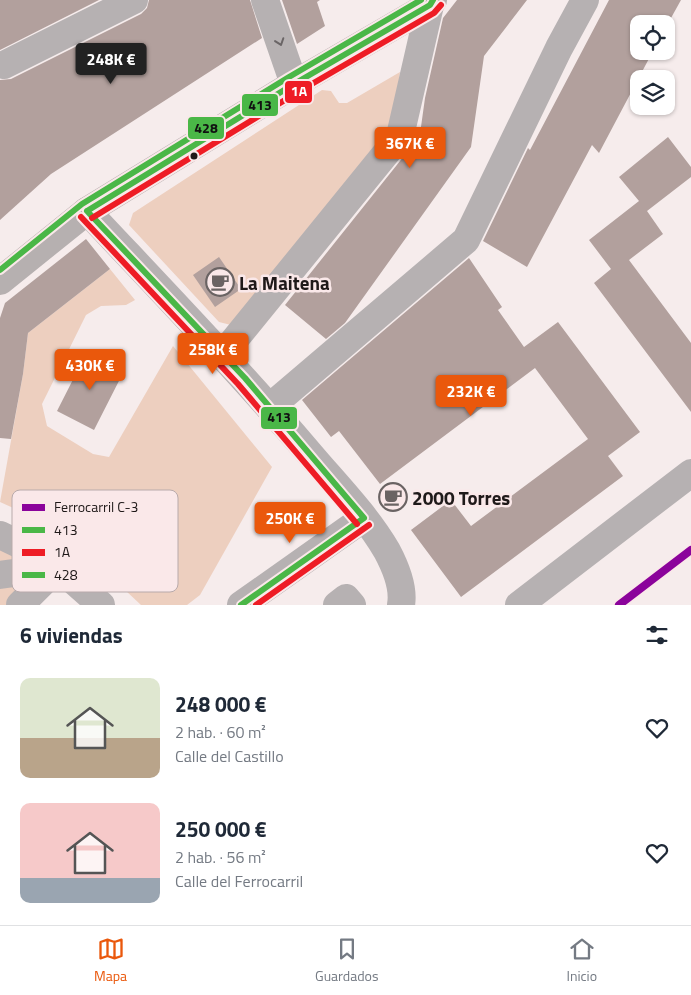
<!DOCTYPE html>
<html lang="es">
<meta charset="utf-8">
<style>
body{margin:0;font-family:"Titillium Web",sans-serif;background:#f6f6f7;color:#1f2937;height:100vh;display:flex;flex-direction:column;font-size:19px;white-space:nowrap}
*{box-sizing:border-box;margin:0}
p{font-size:16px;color:#747a83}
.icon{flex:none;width:28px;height:28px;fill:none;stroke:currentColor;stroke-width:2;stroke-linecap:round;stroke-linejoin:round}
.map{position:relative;height:605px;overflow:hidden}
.side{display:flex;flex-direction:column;background:#fff;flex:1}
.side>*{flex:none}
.controls{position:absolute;left:630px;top:15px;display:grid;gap:10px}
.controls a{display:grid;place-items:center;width:45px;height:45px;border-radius:10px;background:#fff;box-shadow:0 1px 4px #0004;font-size:25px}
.price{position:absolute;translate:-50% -42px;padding:0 11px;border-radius:5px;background:#ea580c;color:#fff;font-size:16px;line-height:32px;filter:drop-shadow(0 1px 2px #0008)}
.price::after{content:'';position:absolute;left:50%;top:30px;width:15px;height:11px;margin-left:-8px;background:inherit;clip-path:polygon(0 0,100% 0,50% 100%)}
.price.current{background:#222;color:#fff}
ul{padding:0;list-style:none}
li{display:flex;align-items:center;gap:15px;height:125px;padding:0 20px}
li span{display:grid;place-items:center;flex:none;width:140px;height:100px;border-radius:10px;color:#555}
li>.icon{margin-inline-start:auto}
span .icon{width:60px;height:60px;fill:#fffc;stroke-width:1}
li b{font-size:21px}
h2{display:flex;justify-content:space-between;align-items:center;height:60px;padding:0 20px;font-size:21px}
.tabs{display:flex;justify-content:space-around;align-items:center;height:70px;border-top:1px solid #e0e1e3;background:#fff;font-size:14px;color:#747a83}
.tabs a{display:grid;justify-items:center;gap:2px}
.tabs .current{color:#ea580c}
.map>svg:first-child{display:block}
</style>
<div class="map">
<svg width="691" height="605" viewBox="0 0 691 605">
<rect width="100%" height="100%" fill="#f6ecec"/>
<path fill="#edcfbf" d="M400 72 392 133 231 325 219 322 129 225 133 213 322 90 331 91 339 103H347Z
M110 269 135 300 126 305 101 306 86 315 42 404 47 426 93 454 109 457 173 346 272 467 200 595 187 605H141L60 529 0 502 23 374 28 333Z
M0 547 40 569 6 605H0Z"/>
<path fill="#b2a09d" d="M0 0H99L0 50Z
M149 0H250L262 38 51 174 0 220V80L11 79 141 14 147 8Z
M282 0H320L317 2 325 26 297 44Z
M457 0H527L484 56 471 147 345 323 326 339 285 305 412 146 420 134 425 98 443 18Z
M609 0H681L666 27V24H639V51H653L599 153 592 145 527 267 483 241 528 148 530 150Z
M668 137 691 167V177L647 211 663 234 629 260 691 343V412L594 283 611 269 589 240 639 201 619 177Z
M86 239 110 269 28 333 23 374 11 439 0 438V318L5 303Z
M219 257 241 289 215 307 193 275Z
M469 258 502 307 498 310 524 347 558 322 640 432 608 456 623 476 461 597 411 530 451 500 471 526 588 439 535 368 380 484 339 431 331 437 302 400Z
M87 352 124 371 94 430 57 411Z"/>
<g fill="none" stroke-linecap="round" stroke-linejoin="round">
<path stroke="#b6b1b2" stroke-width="28" d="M265 0 294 84
M4 65 134 0
M87 211C162 291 238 370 309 453 336 485 366 515 387 551 395 566 404 588 401 605
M223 354 400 136 430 5
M270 407 466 240 559 48 585 0
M0 535 48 558 101 605
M0 575 58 567
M20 605 58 567
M241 605 364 518
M337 605 346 598 352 605
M519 605 691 473"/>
<path stroke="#b6b0b0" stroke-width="28" d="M0 281 87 211 294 84 430 5 433 0"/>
<defs>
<path id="bus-1" d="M87 211 245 378 364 518
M87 211 294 84 430 5 433 0
M241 605 364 518"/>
<path id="bus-2" d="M81 217 238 384 357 524
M92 218 298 92 434 13 441 5
M256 605 369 525"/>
<path id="bus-3" d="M0 270 82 204 289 77 421 0"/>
</defs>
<use href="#bus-1" stroke="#fae8e9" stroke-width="10"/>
<use href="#bus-2" stroke="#fae8e9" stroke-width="10"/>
<use href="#bus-3" stroke="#fae8e9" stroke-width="10"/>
<use href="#bus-1" stroke="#4ab747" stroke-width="6"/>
<use href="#bus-2" stroke="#ee1c25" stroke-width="6"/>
<use href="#bus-3" stroke="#4ab747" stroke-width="6"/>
<defs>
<path id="rail-1" d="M619 605 691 550"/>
</defs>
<use href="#rail-1" stroke="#fae8e9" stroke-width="11"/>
<use href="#rail-1" stroke="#8b039b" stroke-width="8"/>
</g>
<defs><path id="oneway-chevron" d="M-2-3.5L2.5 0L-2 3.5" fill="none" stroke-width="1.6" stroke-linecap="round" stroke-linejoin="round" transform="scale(1.25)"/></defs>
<use stroke="#6a6566" href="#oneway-chevron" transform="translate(280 42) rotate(71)"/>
<defs>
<symbol id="cafe-ring" viewBox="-11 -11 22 22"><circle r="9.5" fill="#fae8e9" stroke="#6a6363" stroke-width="1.5"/><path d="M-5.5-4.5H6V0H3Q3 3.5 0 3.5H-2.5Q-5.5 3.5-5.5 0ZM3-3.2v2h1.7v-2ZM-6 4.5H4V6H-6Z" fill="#6a6363"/></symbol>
</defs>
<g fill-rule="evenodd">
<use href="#cafe-ring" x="204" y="266" width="32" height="32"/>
<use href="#cafe-ring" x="377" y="481" width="32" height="32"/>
</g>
<circle fill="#1f1919" stroke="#fae8e9" stroke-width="2" cx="194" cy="156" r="4.5"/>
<g text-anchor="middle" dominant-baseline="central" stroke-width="5" stroke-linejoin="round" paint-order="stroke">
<g font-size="19" font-weight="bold" fill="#1f1919" stroke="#fae8e9" text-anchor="start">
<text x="239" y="282">La Maitena</text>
<text x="412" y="497">2000 Torres</text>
</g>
</g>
<rect x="12" y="490" width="166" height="102" rx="8" fill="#fae8e9" stroke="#b8aaab" stroke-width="1"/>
<rect x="22" y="504" width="23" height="7" fill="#8b039b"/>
<rect x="22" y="527" width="23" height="6" fill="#4ab747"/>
<rect x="22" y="549" width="23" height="7" fill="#ee1c25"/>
<rect x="22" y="572" width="23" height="6" fill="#4ab747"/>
<g font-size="14" fill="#1f1919">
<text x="54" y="512">Ferrocarril C-3</text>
<text x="54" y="535">413</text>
<text x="54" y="557">1A</text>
<text x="54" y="580">428</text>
</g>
<g stroke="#fae8e9" stroke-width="2">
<rect x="284" y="80" width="29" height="24" rx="5" fill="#ee1c25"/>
<rect x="241" y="93" width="38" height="24" rx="5" fill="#4ab747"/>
<rect x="187" y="116" width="38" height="24" rx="5" fill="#4ab747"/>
<rect x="260" y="406" width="38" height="24" rx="5" fill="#4ab747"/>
</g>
<g font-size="14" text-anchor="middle" font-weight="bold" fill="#fff">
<text x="299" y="96">1A</text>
</g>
<g font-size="14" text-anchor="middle" font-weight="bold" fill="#111">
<text x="260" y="110">413</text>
<text x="206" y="133">428</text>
<text x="279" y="422">413</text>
</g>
</svg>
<div class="controls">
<a><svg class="icon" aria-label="locate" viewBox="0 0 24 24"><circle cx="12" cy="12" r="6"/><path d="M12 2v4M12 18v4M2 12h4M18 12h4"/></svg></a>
<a><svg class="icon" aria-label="layers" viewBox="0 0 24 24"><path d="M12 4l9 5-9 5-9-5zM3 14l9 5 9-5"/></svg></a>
</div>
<b class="price current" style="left:111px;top:85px">248K €</b>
<b class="price" style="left:410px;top:169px">367K €</b>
<b class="price" style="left:213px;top:375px">258K €</b>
<b class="price" style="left:90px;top:391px">430K €</b>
<b class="price" style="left:471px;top:417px">232K €</b>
<b class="price" style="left:290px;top:544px">250K €</b>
</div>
<section class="side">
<h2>6 viviendas<svg class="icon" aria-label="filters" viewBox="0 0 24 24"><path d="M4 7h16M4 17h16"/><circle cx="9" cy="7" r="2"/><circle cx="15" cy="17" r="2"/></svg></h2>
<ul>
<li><span style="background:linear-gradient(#dfe7d0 60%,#b9a48a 0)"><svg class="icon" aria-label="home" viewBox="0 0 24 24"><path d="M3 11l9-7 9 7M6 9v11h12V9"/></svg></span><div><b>248 000 €</b><p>2 hab. · 60 m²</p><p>Calle del Castillo</p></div><svg class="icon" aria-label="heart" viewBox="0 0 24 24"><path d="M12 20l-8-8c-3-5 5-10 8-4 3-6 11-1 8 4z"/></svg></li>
<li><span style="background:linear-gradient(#f6c9c9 75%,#9aa5b1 0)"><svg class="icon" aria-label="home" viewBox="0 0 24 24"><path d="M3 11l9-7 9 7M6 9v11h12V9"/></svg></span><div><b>250 000 €</b><p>2 hab. · 56 m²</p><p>Calle del Ferrocarril</p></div><svg class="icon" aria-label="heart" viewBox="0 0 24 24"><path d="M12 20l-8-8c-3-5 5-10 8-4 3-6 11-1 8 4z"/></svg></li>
</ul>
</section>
<nav class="tabs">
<a class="current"><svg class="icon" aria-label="map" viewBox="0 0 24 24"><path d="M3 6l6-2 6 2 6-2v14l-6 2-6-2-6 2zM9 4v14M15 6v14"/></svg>Mapa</a>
<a><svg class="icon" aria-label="saved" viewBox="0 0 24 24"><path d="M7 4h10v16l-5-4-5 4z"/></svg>Guardados</a>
<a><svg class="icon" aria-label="home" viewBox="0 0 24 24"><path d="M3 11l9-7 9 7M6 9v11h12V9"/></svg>Inicio</a>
</nav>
